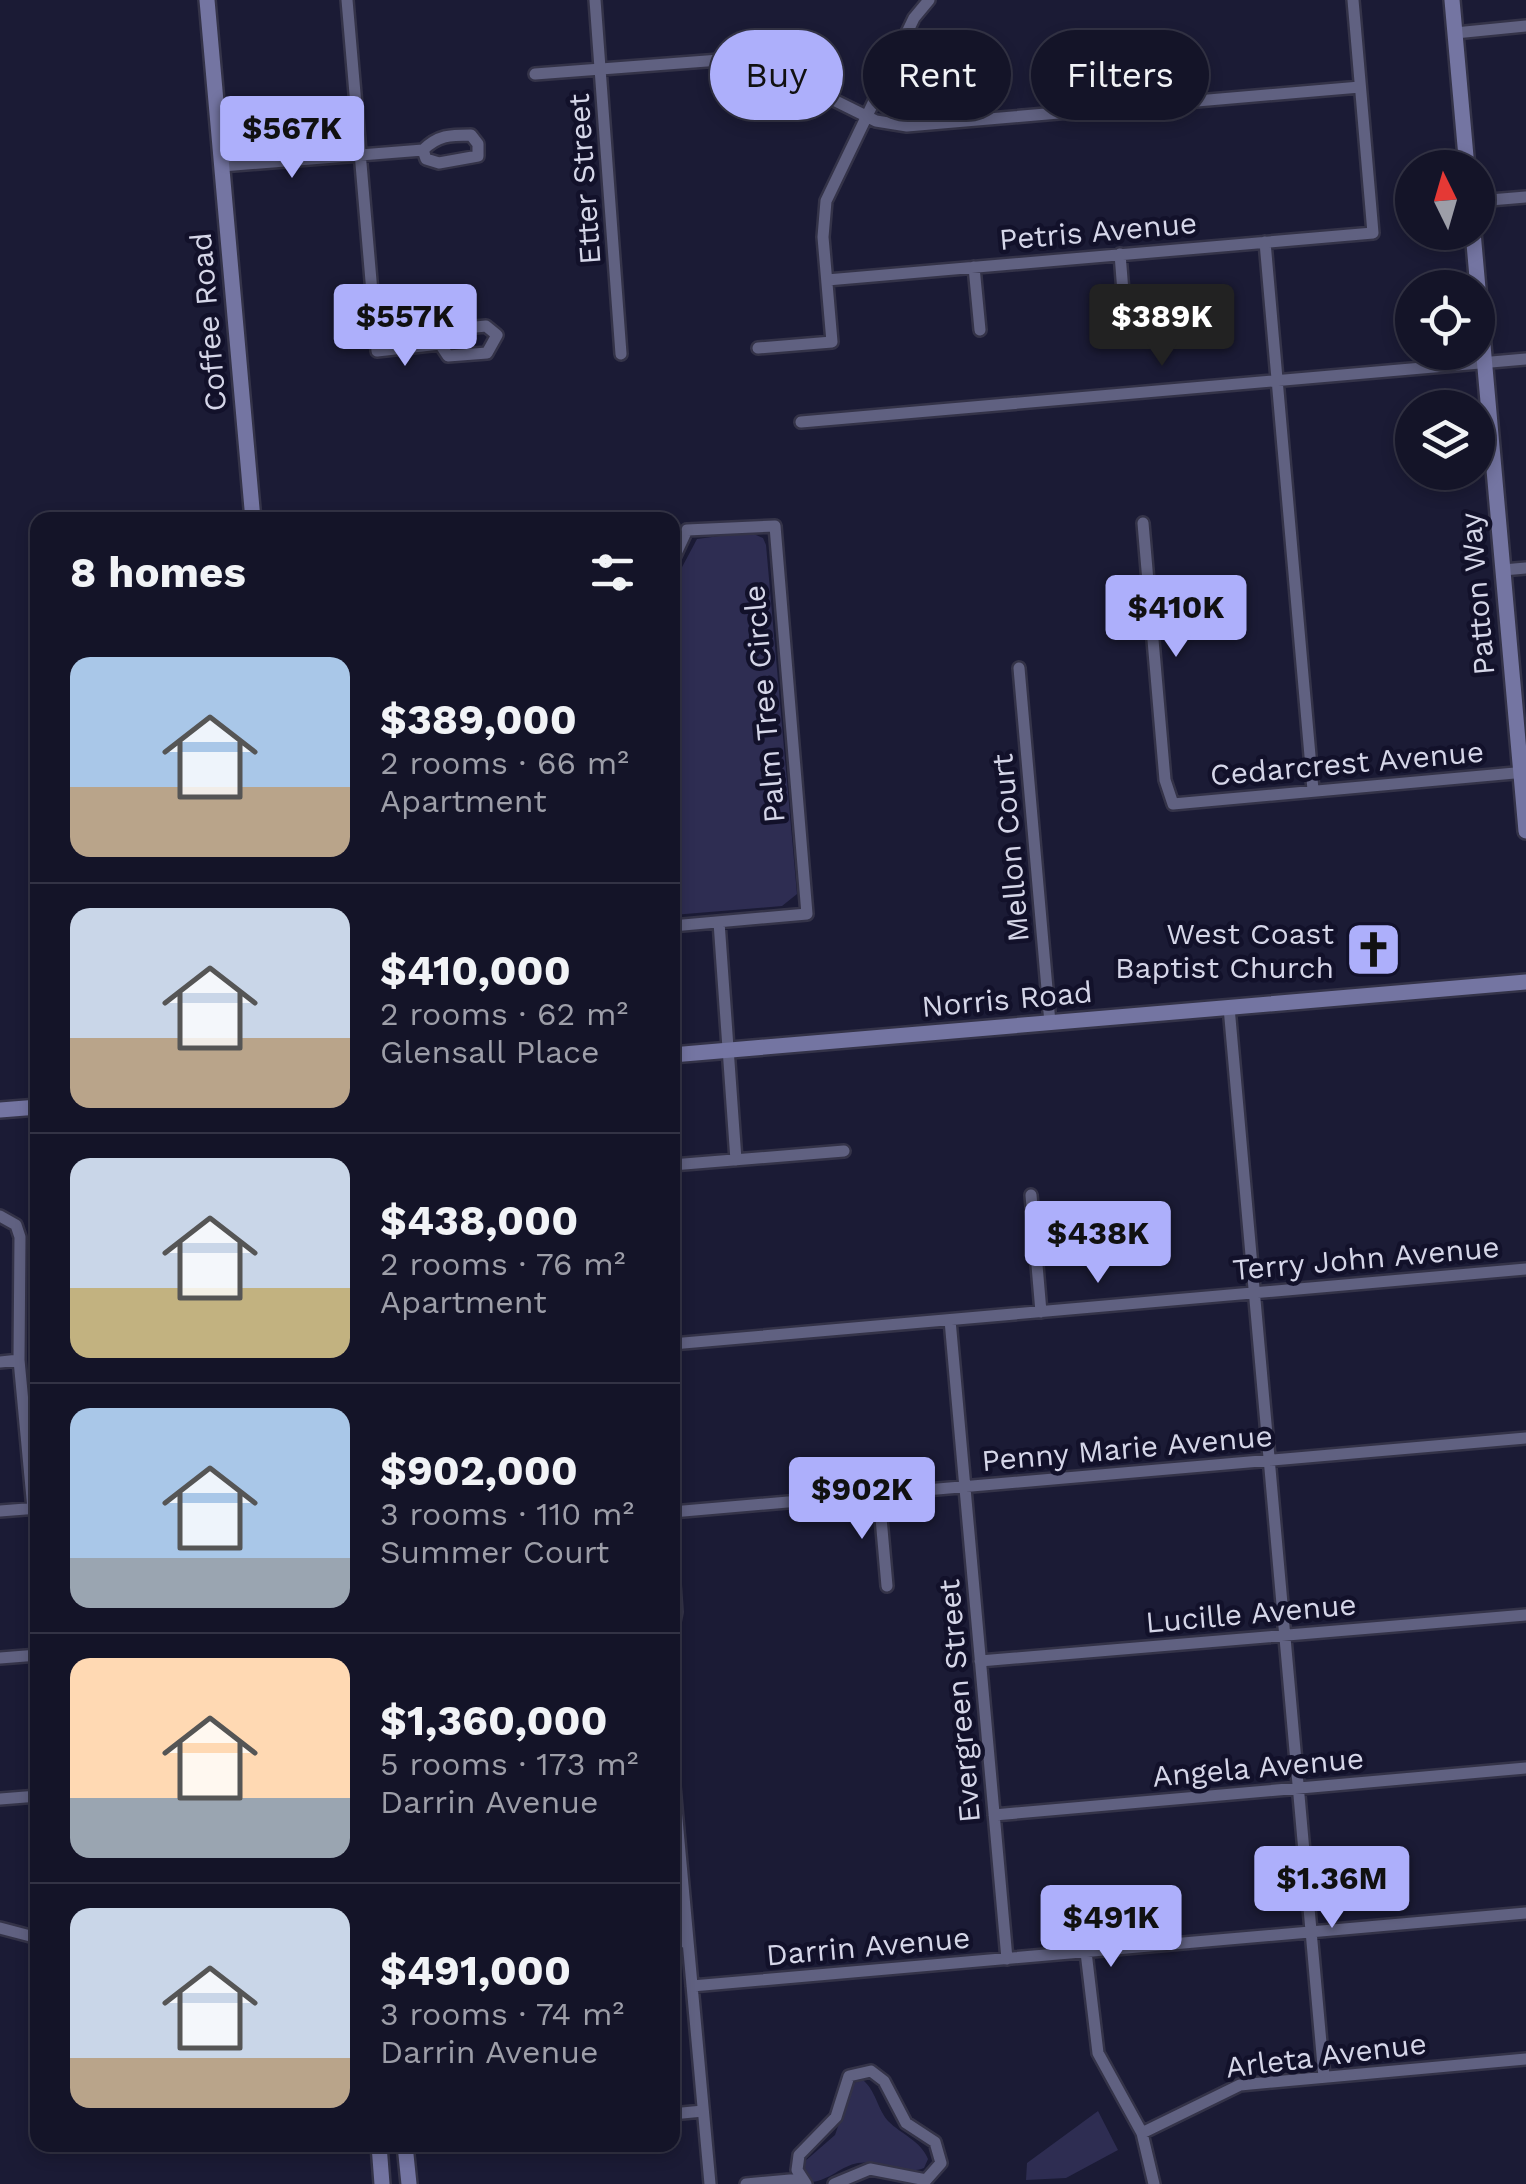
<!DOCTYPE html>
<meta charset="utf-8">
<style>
body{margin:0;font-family:"Work Sans",sans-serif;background:#1d1d30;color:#f1f3f6;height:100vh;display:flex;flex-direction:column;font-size:38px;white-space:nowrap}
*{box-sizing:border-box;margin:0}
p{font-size:32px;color:#9d9ea8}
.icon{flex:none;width:55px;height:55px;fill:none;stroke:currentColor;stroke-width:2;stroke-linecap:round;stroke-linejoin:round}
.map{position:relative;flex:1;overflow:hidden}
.panel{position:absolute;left:30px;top:512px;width:650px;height:1640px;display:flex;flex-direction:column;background:#141428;border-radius:20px;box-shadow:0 5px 15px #0003,0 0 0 2px #333345}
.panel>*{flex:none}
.guide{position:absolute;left:710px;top:30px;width:665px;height:90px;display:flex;gap:20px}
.needle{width:65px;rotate:355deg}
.fabs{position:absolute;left:1395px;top:150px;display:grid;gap:20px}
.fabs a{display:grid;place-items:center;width:100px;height:100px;border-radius:50%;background:#141428;box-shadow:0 5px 15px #0003,0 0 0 2px #333345;font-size:50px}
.price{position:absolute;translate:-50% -85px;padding:0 22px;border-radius:10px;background:#adaffb;color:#111;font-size:32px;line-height:65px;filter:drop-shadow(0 2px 5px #0008)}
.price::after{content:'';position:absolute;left:50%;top:60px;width:30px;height:22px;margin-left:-15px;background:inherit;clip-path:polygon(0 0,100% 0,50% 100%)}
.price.on{background:#222;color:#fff}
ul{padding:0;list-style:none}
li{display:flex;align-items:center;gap:30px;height:250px;padding:0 40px}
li+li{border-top:2px solid #333345}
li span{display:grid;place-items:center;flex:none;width:280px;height:200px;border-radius:20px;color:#555}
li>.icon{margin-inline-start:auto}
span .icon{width:120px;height:120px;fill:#fffc;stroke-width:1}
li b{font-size:42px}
h2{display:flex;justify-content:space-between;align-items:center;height:120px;padding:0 40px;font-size:42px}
.tag{padding:0 35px;border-radius:45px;background:#141428;box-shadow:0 5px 15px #0003,0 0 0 2px #333345;font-size:35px;line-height:90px}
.tag.on{background:#adaffb;color:#111}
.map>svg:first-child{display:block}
</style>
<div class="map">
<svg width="1526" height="2184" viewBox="0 0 1526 2184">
<rect width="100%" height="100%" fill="#1b1b35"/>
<path fill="#2e2d52" d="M749 532 763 538 766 545 797 894 782 906 673 915 672 586 697 539Z
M863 2080C876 2091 877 2108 888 2121 901 2134 921 2141 928 2159L924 2168C905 2176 880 2159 858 2163 841 2166 830 2180 812 2182L805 2175 804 2162 835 2135 853 2083Z
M1098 2111 1118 2150 1066 2178 1026 2180 1027 2163Z"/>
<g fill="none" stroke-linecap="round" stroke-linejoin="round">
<defs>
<path id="street" d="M347 0 377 351 440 344 444 330 486 326 497 335 487 353 448 356 440 344
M595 0 621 354
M1455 33 1526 26
M535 74 733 59 769 68 876 121 907 126 1360 87
M222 166 423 150C438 135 450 135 471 135L478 144V156L439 163 426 159 423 150
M1478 201 1526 197
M1265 242 1313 790
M1120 254 1125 317
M974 267 980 330
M827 280 1373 233 1353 0
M758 348 832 342 823 237 826 201 914 18 929 0
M801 422 1526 359
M1143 523 1165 780 1173 804 1526 772
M672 562 687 530 775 526 807 914 672 926
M1503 570 1526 568
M1019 668 1050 1023
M719 922 736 1160
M1229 1007 1324 2077
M672 1165 844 1151
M1031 1195 1041 1312
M0 1216 16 1225 20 1237 19 1360 33 1509
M950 1320 1007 1959
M672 1344 1526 1269
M0 1362 19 1360
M879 1495 887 1586
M0 1511 38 1508
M672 1512 1526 1438
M672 1556 676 1612 672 1631
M0 1658 38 1655
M980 1661 1526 1615
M672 1764 710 2184
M0 1799 38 1796
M994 1815 1526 1768
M0 1928 38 1938
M672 1943 688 1941
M1086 1952 1098 2053 1142 2133 1154 2184
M692 1986 1526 1913
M672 2114 703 2111
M1142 2133 1240 2085 1526 2059
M746 2184 801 2179
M806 2184 797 2170 799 2155 836 2117 849 2076 871 2071 884 2081 906 2123 935 2142 941 2163 926 2180 870 2169 834 2184"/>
<path id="secondary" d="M207 0 253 520
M1452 0 1467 168
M1473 232 1526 831
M672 1055 1526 982
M0 1110 38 1107
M379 2145 382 2184
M405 2145 409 2184"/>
</defs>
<use href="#street" stroke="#343348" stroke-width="16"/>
<use href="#secondary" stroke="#343348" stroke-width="20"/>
<use href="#street" stroke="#606181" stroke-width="11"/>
<use href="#secondary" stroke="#7475a2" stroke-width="15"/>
</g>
<defs>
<symbol id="church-square" viewBox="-11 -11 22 22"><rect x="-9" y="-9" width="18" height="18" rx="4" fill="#adaffb" stroke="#12112a"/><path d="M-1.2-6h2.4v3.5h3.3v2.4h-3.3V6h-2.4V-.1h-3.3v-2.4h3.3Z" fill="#111"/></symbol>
</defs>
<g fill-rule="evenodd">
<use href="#church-square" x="1342" y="918" width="63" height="63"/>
</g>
<g text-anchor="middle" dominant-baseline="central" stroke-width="9" stroke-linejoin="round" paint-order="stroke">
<g font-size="30" fill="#d5d6e8" stroke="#12112a">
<text transform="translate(584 179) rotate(-94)">Etter Street</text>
<text transform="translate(1098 231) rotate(-5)">Petris Avenue</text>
<text transform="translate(208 322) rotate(-95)">Coffee Road</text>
<text transform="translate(1477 594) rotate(-95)">Patton Way</text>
<text transform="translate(764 704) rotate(-95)">Palm Tree Circle</text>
<text transform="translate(1347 763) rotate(-5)">Cedarcrest Avenue</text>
<text transform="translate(1010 848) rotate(-95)">Mellon Court</text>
<text transform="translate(1007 999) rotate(-5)">Norris Road</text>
<text transform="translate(1366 1258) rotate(-5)">Terry John Avenue</text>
<text transform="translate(1127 1448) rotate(-5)">Penny Marie Avenue</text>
<text transform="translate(1251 1613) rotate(-5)">Lucille Avenue</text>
<text transform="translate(959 1701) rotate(-95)">Evergreen Street</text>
<text transform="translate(1258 1767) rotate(-5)">Angela Avenue</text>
<text transform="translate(868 1946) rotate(-5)">Darrin Avenue</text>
<text transform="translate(1326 2055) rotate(-7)">Arleta Avenue</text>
</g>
<g font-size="30" fill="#d5d6e8" stroke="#12112a" text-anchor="end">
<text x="1334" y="933">West Coast<tspan x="1334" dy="34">Baptist Church</tspan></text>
</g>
</g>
</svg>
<div class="fabs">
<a><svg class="needle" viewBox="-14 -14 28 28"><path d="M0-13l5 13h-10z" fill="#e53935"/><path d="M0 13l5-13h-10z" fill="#9d9ea8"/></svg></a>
<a><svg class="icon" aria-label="locate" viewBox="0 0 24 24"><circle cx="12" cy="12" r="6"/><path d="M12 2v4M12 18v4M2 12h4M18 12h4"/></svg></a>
<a><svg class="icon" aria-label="layers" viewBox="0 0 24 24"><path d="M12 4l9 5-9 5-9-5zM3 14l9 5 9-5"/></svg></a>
</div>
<b class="price" style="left:292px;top:181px">$567K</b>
<b class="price" style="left:405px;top:369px">$557K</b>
<b class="price on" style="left:1162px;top:369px">$389K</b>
<b class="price" style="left:1176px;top:660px">$410K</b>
<b class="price" style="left:1098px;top:1286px">$438K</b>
<b class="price" style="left:862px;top:1542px">$902K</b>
<b class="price" style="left:1332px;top:1931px">$1.36M</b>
<b class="price" style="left:1111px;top:1970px">$491K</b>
<div class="guide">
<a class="tag on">Buy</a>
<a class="tag">Rent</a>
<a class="tag">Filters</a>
</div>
<section class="panel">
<h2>8 homes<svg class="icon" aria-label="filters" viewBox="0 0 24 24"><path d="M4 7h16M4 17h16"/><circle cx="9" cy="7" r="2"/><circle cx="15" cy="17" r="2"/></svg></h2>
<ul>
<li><span style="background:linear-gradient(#a9c7e8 65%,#b9a48a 0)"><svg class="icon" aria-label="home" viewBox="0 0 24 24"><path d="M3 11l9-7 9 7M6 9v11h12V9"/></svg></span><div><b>$389,000</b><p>2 rooms · 66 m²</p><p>Apartment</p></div></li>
<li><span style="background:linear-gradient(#c9d6e8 65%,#b9a48a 0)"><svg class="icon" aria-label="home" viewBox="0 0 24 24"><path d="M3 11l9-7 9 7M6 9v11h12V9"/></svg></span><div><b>$410,000</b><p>2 rooms · 62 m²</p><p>Glensall Place</p></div></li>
<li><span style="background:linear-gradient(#c9d6e8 65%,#c2b280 0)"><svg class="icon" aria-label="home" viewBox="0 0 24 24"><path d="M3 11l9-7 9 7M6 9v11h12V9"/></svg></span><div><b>$438,000</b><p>2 rooms · 76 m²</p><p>Apartment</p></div></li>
<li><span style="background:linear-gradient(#a9c7e8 75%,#9aa5b1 0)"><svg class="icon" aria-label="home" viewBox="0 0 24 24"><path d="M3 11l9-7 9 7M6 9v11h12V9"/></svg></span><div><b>$902,000</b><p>3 rooms · 110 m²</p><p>Summer Court</p></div></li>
<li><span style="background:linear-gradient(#ffd9b3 70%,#9aa5b1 0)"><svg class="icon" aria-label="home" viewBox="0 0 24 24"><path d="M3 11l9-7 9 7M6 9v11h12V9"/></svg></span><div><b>$1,360,000</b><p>5 rooms · 173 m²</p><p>Darrin Avenue</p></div></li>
<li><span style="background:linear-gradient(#c9d6e8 75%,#b9a48a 0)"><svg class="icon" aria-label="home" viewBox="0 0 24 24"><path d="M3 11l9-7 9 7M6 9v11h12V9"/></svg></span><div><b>$491,000</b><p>3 rooms · 74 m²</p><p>Darrin Avenue</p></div></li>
</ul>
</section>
</div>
